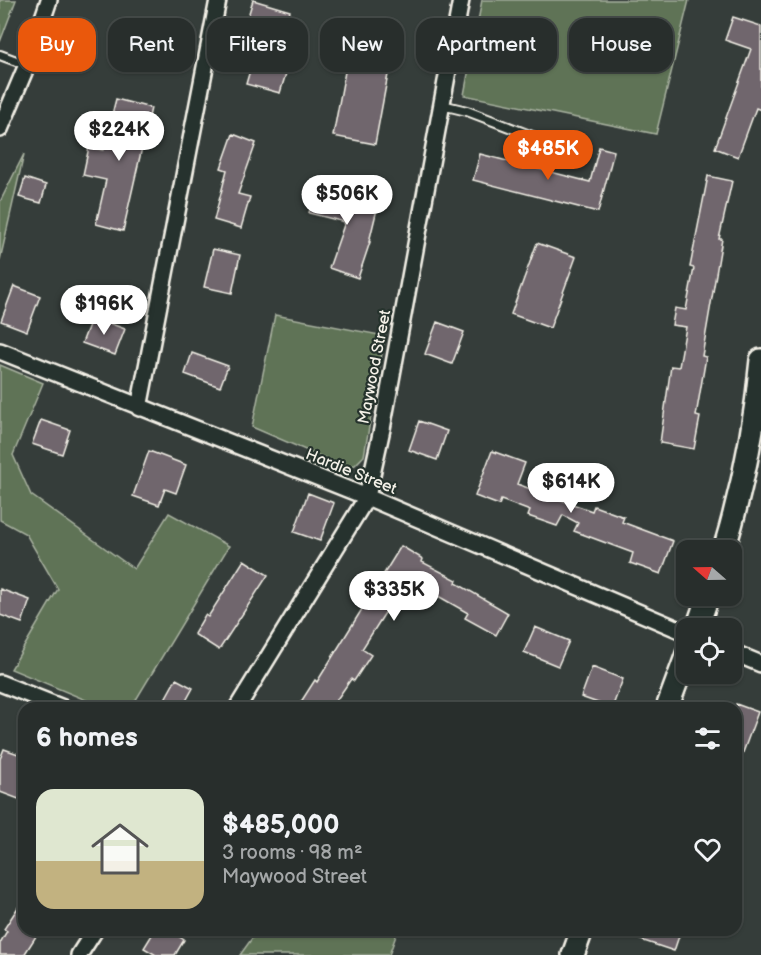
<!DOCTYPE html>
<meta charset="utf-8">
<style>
body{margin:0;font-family:"Balsamiq Sans",sans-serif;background:#303634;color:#f1f3f6;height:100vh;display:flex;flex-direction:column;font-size:22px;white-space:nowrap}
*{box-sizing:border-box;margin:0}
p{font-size:20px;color:#a5a8a9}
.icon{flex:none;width:33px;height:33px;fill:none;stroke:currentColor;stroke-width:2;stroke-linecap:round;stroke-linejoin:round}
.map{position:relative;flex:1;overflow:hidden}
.sheet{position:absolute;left:18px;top:702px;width:724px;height:234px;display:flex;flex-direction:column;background:#282e2c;border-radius:18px;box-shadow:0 2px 4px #0004,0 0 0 2px #444a48}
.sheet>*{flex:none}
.hud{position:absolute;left:18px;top:18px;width:726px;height:54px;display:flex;gap:12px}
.needle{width:39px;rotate:290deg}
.tools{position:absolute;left:676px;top:540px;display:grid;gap:12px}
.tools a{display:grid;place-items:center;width:66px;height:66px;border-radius:12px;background:#282e2c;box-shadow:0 2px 4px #0004,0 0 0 2px #444a48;font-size:30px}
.price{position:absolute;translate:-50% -51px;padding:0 14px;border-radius:21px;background:#fff;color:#222;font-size:20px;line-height:39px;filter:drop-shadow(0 2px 3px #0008)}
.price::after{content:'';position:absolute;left:50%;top:36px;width:18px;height:14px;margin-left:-9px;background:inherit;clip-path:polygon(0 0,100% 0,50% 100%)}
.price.on{background:#ea580c;color:#fff}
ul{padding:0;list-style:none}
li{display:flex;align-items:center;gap:18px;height:150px;padding:0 18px}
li+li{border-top:2px solid #444a48}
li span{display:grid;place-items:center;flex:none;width:168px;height:120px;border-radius:18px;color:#555}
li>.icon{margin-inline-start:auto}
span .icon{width:72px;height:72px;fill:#fffc;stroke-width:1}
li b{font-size:26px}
h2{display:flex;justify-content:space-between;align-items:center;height:72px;padding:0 18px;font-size:26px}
.tag{padding:0 21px;border-radius:18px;background:#282e2c;box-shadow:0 2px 4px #0004,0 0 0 2px #444a48;font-size:21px;line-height:54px}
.tag.on{background:#ea580c;color:#fff}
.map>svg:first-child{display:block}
</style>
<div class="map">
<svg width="761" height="955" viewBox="0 0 761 955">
<rect width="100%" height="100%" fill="#353d3a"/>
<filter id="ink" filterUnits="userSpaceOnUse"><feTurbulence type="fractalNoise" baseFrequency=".0167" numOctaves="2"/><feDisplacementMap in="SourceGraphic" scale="12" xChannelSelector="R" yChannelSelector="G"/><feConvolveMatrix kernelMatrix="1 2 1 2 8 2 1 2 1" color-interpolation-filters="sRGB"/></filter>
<g filter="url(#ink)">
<path fill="#5e7357" stroke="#a9b2a0" stroke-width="1.5" d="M0 0H16L0 42Z
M482 0H689L656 134 464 95Z
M24 154 0 260V202Z
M275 315 385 336 364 456 355 465 345 467 252 427Z
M0 365 43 383 13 455 31 495 134 569 169 513 229 546 131 708H105L11 669 58 589 26 534 0 520Z
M258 930H398L389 955H240Z"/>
<path fill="#70666d" stroke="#f4f1e8" stroke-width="1.5" d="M253 0 290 11 283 34 246 23Z
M733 17 761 26V110L756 108 738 157 715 148 751 49 725 40Z
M253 60 287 70 280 93 246 84Z
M347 61 389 69 375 144 333 136Z
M116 99 151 108 123 231 96 224 106 180 83 175 89 147 103 150Z
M233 134 256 143 238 194 250 197 241 228 214 220 227 170 221 168Z
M599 147 614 151 598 212 473 180 480 154 590 182Z
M708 176 732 181 719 239H722L702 356 706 357 696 416 700 417 694 449 660 443 671 366 679 367 686 327 672 325 675 308 686 310 694 268 690 267Z
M25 178 46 185 41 203 19 197Z
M316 185 379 201 369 242H370L358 278 329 268 345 222 309 213Z
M537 243 576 257 550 328 511 314Z
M213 249 240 255 232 293 204 287Z
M14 286 40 296 27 331 1 321Z
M92 317 125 329 115 355 82 343Z
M437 322 464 332 452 364 425 354Z
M192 353 228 366 220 387 185 374Z
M41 420 70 430 62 454 32 444Z
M419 421 447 431 437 460 409 450Z
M149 451 186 465 176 493 165 489 159 505 133 496Z
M492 451 525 463 517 484 592 511 594 506 624 517 622 522 673 541 661 574 630 563 633 553 574 531 578 523 563 515 557 526 528 516 530 511 501 500 499 505 475 496Z
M308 493 334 503 320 541 294 532Z
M401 546 423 559 422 562 457 580 456 583 508 613 496 635 465 618 468 613 410 580 405 588 402 586 362 649 371 655 354 681 351 679 331 708H297L315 680 317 682Z
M244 560 268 575 219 650 194 634 205 615 208 617Z
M0 589 30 600 22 623 0 615Z
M535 627 569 641 558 666 524 652Z
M592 667 623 679 612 708 581 697Z
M176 679 193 688 182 708H160Z
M736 704 758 712 738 766 736 765Z
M4 749 24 756V801L0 792V759Z
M24 898V930H40L24 955H0V943L7 931 4 929Z
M155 930H169L184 940 175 955H156L144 948Z
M620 930H681L674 951 620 933Z"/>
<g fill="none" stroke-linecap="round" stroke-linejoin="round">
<defs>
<path id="lane" d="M0 55 27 65
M442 105 467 111 577 153"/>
<path id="street" d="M0 129 27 65 49 0
M0 351 367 497 687 633
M139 408 218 0
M732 652 761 664
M0 683 63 708
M237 708 367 497 382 429 461 0
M79 955 95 930"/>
<path id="secondary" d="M724 550C743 487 755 426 761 360
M697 628 708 596
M667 708 687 654
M573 955 582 930"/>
</defs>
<use href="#lane" stroke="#f4f1e8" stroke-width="12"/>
<use href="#street" stroke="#f4f1e8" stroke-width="20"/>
<use href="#secondary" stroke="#f4f1e8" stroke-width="26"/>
<use href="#lane" stroke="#26332d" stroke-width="8"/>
<use href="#street" stroke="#26332d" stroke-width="15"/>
<use href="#secondary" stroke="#26332d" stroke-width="21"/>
</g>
</g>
<g text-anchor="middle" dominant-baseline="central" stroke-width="4.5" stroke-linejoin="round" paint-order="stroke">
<g font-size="16" fill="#f4f1e8" stroke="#26332d">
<text transform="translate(375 367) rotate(-79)">Maywood Street</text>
<text transform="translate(351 472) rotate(22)">Hardie Street</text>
</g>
</g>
</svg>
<div class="tools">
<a><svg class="needle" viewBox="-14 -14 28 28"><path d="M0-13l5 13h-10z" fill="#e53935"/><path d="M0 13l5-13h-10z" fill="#a5a8a9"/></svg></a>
<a><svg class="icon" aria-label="locate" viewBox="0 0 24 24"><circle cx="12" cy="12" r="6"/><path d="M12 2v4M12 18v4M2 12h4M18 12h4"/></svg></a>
</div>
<b class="price" style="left:119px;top:162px">$224K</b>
<b class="price on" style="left:548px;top:181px">$485K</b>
<b class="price" style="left:347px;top:226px">$506K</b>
<b class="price" style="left:104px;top:336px">$196K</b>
<b class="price" style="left:571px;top:514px">$614K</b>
<b class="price" style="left:394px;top:622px">$335K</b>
<div class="hud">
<a class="tag on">Buy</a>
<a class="tag">Rent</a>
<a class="tag">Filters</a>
<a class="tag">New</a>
<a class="tag">Apartment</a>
<a class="tag">House</a>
</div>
<section class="sheet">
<h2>6 homes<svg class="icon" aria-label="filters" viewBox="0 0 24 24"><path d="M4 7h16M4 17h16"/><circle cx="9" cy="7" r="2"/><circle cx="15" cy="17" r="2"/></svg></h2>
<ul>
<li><span style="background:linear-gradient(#dfe7d0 60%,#c2b280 0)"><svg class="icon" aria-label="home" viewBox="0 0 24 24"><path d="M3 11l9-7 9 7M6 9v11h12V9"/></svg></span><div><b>$485,000</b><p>3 rooms · 98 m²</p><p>Maywood Street</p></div><svg class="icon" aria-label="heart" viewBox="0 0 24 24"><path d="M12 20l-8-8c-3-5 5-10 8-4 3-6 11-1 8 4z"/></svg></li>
</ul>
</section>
</div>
